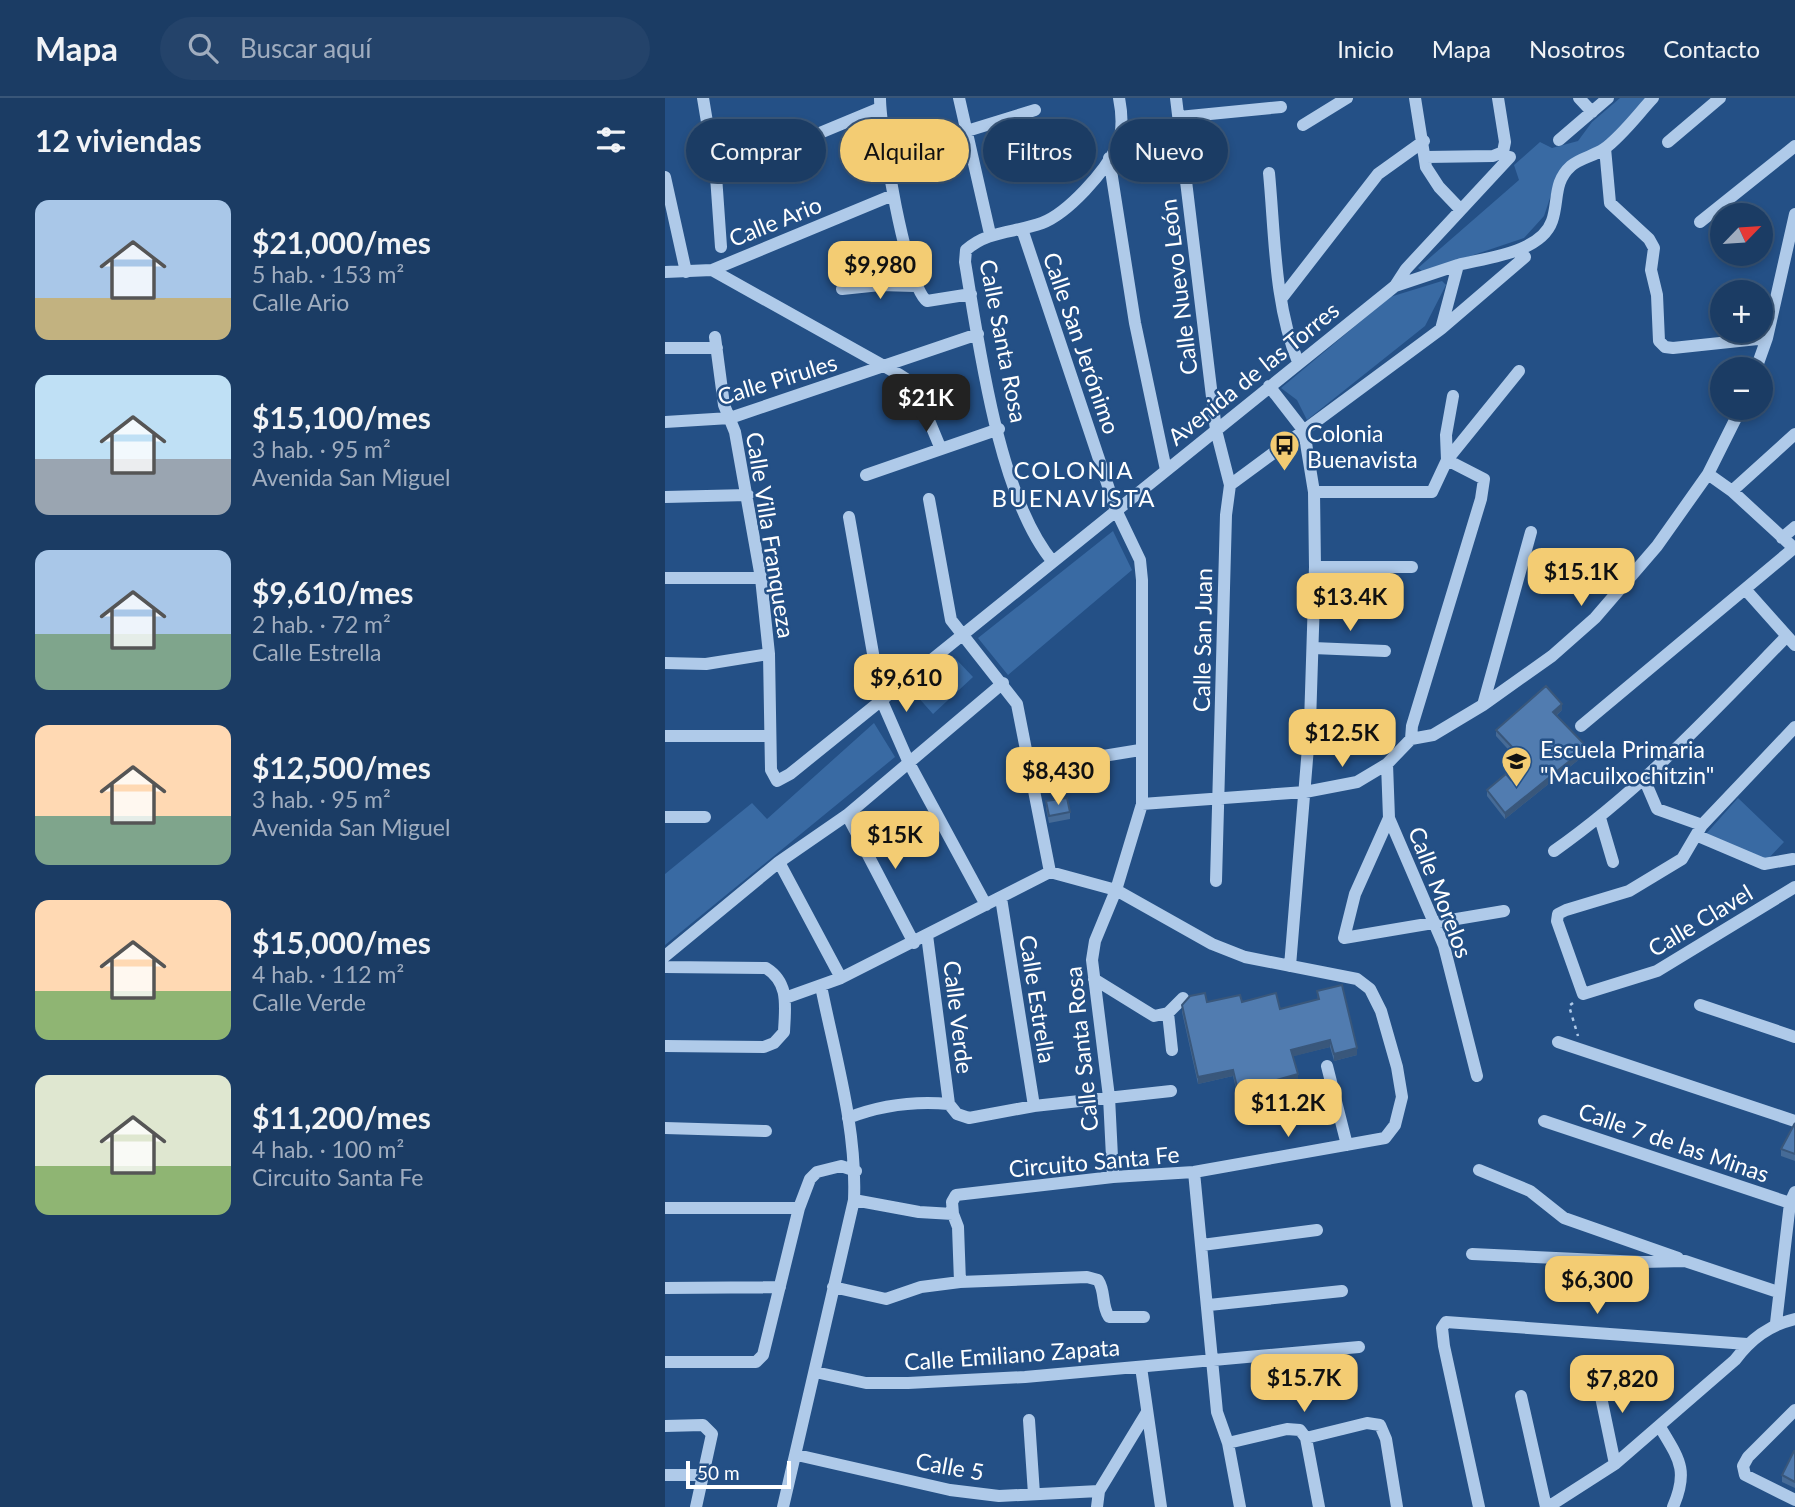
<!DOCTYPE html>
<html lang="es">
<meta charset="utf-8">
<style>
body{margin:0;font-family:Lato,sans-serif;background:#24436a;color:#f1f3f6;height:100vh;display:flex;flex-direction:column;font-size:26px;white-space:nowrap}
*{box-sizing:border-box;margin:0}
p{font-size:23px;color:#a0adbf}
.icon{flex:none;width:38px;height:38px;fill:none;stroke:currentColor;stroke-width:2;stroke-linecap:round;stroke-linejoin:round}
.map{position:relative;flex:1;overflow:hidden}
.panel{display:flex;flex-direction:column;background:#1b3c64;width:665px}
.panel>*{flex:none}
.guide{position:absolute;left:21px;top:21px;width:665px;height:63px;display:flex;gap:14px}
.needle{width:46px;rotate:65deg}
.controls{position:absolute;left:1045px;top:105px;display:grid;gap:14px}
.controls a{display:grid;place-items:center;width:63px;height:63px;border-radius:50%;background:#1b3c64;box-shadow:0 4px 10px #0003,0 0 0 2px #395678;font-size:35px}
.scale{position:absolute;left:21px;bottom:18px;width:105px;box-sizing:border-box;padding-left:7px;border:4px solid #fff;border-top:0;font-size:19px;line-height:24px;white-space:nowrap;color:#fff;-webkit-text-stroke:5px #245086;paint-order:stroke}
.price{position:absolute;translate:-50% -60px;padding:0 16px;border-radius:14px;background:#f3cc73;color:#111;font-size:23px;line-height:46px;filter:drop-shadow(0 2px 4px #0008)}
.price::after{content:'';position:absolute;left:50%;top:42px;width:21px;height:16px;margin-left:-10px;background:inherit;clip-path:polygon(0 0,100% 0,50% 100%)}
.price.selected{background:#222;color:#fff}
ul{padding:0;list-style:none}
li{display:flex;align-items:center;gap:21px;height:175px;padding:0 35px}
li span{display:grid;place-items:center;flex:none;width:196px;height:140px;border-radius:14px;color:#555}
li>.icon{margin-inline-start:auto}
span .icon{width:84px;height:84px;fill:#fffc;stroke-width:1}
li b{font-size:30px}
h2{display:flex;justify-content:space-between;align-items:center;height:84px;padding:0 35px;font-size:30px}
.tag{padding:0 24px;border-radius:32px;background:#1b3c64;box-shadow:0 4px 10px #0003,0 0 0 2px #395678;font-size:24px;line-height:63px}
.tag.selected{background:#f3cc73;color:#111}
header{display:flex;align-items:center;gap:42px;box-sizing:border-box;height:98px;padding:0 35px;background:#1b3c64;border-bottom:2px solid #395678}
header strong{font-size:33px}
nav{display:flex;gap:38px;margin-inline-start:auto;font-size:24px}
.search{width:490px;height:63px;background:#24436a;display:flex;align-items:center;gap:18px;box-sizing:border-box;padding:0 24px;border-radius:38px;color:#a0adbf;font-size:26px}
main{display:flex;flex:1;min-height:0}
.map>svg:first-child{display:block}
</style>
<header>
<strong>Mapa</strong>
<div class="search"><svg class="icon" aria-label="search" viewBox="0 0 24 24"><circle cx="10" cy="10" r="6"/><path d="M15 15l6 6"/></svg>Buscar aquí</div>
<nav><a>Inicio</a><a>Mapa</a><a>Nosotros</a><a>Contacto</a></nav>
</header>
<main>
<section class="panel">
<h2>12 viviendas<svg class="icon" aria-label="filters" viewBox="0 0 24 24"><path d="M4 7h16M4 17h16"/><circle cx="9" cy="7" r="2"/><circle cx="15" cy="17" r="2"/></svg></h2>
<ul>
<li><span style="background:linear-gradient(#a9c7e8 70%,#c2b280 0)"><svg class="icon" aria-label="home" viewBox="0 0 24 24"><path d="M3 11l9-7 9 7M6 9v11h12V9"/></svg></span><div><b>$21,000/mes</b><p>5 hab. · 153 m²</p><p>Calle Ario</p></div></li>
<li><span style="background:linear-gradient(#bfe0f5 60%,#9aa5b1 0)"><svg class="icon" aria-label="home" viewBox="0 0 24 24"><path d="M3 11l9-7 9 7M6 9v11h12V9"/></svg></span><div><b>$15,100/mes</b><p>3 hab. · 95 m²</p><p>Avenida San Miguel</p></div></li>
<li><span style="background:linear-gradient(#a9c7e8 60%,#7fa58c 0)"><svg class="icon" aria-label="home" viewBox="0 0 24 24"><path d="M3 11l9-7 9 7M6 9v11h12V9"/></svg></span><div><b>$9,610/mes</b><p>2 hab. · 72 m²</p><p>Calle Estrella</p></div></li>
<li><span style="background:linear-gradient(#ffd9b3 65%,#7fa58c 0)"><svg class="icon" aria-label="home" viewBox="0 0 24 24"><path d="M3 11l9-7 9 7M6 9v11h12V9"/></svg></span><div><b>$12,500/mes</b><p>3 hab. · 95 m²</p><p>Avenida San Miguel</p></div></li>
<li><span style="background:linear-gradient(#ffd9b3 65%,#8fb573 0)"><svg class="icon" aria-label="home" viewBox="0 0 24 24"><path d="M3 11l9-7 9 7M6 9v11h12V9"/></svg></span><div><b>$15,000/mes</b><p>4 hab. · 112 m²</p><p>Calle Verde</p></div></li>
<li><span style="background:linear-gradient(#dfe7d0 65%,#8fb573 0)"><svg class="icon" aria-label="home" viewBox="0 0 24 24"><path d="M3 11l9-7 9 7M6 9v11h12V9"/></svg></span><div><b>$11,200/mes</b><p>4 hab. · 100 m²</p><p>Circuito Santa Fe</p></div></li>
</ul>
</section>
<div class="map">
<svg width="1130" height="1409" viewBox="0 0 1130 1409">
<rect width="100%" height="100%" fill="#245086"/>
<path fill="#396aa3" d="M955 0H982L936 49 892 79 879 118 859 140 758 174 753 170 854 82 849 67 875 44 887 50 913 43 927 24Z
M777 183 781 187 760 228 642 322 632 302 616 290 725 199Z
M448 433 467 472 343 577 313 540Z
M290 560 308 579 268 616 251 597Z
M209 625 230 659 0 847V776L87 705 102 721Z
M1073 700 1119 744 1100 764 1040 737Z"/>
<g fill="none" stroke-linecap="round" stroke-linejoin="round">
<path stroke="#afcae9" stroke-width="2.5" stroke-dasharray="3.5 5" stroke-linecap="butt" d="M908 905 904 908 913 938"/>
<path stroke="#afcae9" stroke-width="12" d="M38 0 51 78 56 149
M215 0C215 31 241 189 262 203L306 196
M294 0 325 136
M511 0 551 332 565 387 561 417 551 783
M750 0 761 69 774 89 795 111
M914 0 927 14
M514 19 616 9
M638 27 682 0
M302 33 370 12
M894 42 943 0
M1003 44 1055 0
M940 50 945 105 984 141 989 150 986 172 992 197 994 243 1000 249 1008 250 1102 240
M761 59 828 58 838 54 840 44 833 0
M444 60 470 225 501 372
M604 75C610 137 609 206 633 264
M51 78 215 10
M0 79 21 174
M1035 124 1130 48
M357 131 451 412 475 462 477 482V706L451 792 430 843 427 862 444 999 448 1079
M47 172 228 97
M0 174 47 172 235 277 249 286 275 349
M730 188 741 171 845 59
M177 191 215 187 251 188
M616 201 713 76 759 43
M776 231 860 159
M50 239 59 307 70 334 96 480 104 556 106 672 112 683 125 676 730 188 793 167
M0 250H52
M1091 271 1102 240 1130 116
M604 288 639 333 649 394 650 469 645 625 625 868
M0 324 65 320 313 236
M782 362 854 273
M1043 376 1067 393 1130 451
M201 377 334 331
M565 387 776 231 793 167C820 160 876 155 887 123 894 103 888 84 906 68 915 60 929 58 939 51 957 38 973 16 988 0
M1067 393 1130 336
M649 394H767L782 362 781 337 788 298
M0 399 83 397
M264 401 286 522 352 606 385 774
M184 419 216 601 244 665 321 807
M1117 440 1130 429
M388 464C334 400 314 248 300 164L301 152C323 132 350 135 377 125 403 115 440 74 452 48 458 34 457 15 454 0
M650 469H747
M0 480H96
M1080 491 1130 547
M648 550 720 553
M0 565 41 566 104 556
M818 607 866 434
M645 625 709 628
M916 628 1129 450
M1130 629 1037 727 1017 761 964 793 901 812 893 816 892 823 918 896 992 873 1130 789
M0 638H105
M746 641 747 628 816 401 819 381 782 362
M432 659 475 652
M722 666 724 720 779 848 812 978
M980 683 992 711 1037 727
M477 706 640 694 692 684 722 666 746 641 768 637 818 607 887 558 930 520 992 448 1043 376 1076 310
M182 717 249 845
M0 719H40
M724 720 690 796 679 840 839 813
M935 720 948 764
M1033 738 1099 766 1128 761
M889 753C977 691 1047 615 1122 538
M114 764 176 880
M336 800 369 1008
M262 837 284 1006
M0 858 114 764 182 717 338 585
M0 869 101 870C125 885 120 909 119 934L109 945 99 949 0 948
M429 881 489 918 503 915 518 900
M120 900 176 880 385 774 451 792 547 846 580 859 692 881 705 891 716 913 732 969 737 999 730 1027 720 1040 529 1074 448 1079 291 1097 287 1104 288 1116 293 1129 295 1184
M1035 907 1130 939
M503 915 507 952
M893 944 1130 1023
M662 968 682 1047
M183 1020C216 1007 250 1003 284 1006L292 1016 304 1020 369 1008 506 993
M879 1023 1125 1105
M0 1030 101 1033
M814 1072 865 1093 899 1120 1013 1160
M529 1074 552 1314 563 1345 575 1409
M189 1102 254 1114 288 1116
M0 1110H134
M537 1147 652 1132
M807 1156 976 1164 1020 1163 1113 1194
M168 1189 221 1201 256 1189 295 1184 422 1179 433 1182C441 1194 436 1207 444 1219H479
M0 1190 115 1189
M544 1207 677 1193
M1111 1225 1125 1105 1130 1094
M0 1264H91L98 1257 134 1110 145 1081 152 1074 176 1068 191 1073
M476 1269 496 1409
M150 1274 201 1285H243L360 1279 694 1249
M931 1275 950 1366
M856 1298 881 1409
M1130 1312 1083 1359 1078 1368 1080 1377 1130 1402
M364 1322 369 1396
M0 1328 38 1327 47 1336 31 1409
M995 1329C1014 1361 1024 1372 1008 1409
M641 1340 654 1409
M563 1345 622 1331 635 1332 641 1340 702 1325 715 1327 721 1341 732 1409
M132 1357 285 1392 334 1398 434 1393
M0 1377H37
M118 1409 189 1102C192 1030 170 958 156 888
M432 1409 434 1393 482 1314
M814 1409 779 1248 777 1230 781 1224 1082 1246
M883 1409 950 1366 1070 1262C1086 1241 1104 1227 1130 1221"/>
</g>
<path fill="#466b97" d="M897 612 891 618 922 655 840 721 822 698V692L846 682 860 670 831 638V632Z
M381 703 405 714V721L384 725 381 710Z
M652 893 692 957 669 963 665 949 628 958 633 983 598 992V998L574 1003 568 978 533 986 517 914V907L542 904 615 911 653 902Z
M1130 1025V1063L1116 1058V1051Z
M1130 1353V1390L1117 1384V1377Z"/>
<path fill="#39577b" d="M897 606V612L888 620V614Z
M922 649V655L840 721V715Z
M665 942V949L626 959V952Z
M692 950V957L669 963V956Z
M568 972V978L533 986V979Z
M633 976V983L598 992V998L574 1003V997L597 986Z"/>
<path fill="#517cb0" stroke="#39577b" stroke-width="2" d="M881 588 897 606 888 614 922 649 840 715 822 692 841 676 846 682 864 667 831 632Z
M402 700 405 714 384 718 381 703Z
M677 887 692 950 669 956 665 942 626 952 633 976 597 986 598 991 574 997 568 972 533 979 517 907 525 898 540 895 542 904 575 897 577 904 611 895 615 911 654 901 652 893Z
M1130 1025V1056L1116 1051Z
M1129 1353H1130V1384L1117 1377Z"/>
<defs>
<symbol id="bus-pin" viewBox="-11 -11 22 30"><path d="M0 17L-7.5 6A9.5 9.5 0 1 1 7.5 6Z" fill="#f3cc73" stroke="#245086"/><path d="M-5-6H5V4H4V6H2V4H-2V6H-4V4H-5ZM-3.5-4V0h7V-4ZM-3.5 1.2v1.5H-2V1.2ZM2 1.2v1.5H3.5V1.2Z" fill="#111"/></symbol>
<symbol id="school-pin" viewBox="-11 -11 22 30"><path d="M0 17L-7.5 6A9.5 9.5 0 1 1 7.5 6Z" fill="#f3cc73" stroke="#245086"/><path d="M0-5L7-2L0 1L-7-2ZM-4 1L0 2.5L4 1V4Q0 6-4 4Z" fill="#111"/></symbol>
</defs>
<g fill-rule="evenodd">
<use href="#bus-pin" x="602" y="330" width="35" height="47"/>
<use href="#school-pin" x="834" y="646" width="35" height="47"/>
</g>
<g text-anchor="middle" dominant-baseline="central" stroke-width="5" stroke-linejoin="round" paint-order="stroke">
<g font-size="23" fill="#fff" stroke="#245086">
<text transform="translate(110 123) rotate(-22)">Calle Ario</text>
<text transform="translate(513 189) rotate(-97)">Calle Nuevo León</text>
<text transform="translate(339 243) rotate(79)">Calle Santa Rosa</text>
<text transform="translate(417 245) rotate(71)">Calle San Jerónimo</text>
<text transform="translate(588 275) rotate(-39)">Avenida de las Torres</text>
<text transform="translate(112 281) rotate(-17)">Calle Pirules</text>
<text transform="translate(106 437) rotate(81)">Calle Villa Franqueza</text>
<text transform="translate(537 542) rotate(-89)">Calle San Juan</text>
<text transform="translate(776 794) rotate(69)">Calle Morelos</text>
<text transform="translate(1035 822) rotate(-31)">Calle Clavel</text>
<text transform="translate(373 901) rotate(81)">Calle Estrella</text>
<text transform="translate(294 919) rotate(83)">Calle Verde</text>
<text transform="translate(416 951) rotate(-96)">Calle Santa Rosa</text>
<text transform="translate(1009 1044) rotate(19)">Calle 7 de las Minas</text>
<text transform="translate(429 1063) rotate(-5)">Circuito Santa Fe</text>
<text transform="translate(347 1256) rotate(-4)">Calle Emiliano Zapata</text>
<text transform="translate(285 1368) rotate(10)">Calle 5</text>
</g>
<g font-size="23" fill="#fff" stroke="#245086" text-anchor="start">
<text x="642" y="335">Colonia<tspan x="642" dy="26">Buenavista</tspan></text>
<text x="875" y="651">Escuela Primaria<tspan x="875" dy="26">"Macuilxochitzin"</tspan></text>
</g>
<g font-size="24" letter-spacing="2" fill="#fff" stroke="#245086">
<text x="409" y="371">COLONIA<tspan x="409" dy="28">BUENAVISTA</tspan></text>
</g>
</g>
</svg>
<div class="controls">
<a><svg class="needle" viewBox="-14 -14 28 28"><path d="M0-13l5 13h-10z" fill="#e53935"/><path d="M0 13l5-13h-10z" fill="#a0adbf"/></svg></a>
<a>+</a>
<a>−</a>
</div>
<div class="scale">50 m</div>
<b class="price" style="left:215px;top:203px">$9,980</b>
<b class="price selected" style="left:261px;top:336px">$21K</b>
<b class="price" style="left:916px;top:510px">$15.1K</b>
<b class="price" style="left:685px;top:535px">$13.4K</b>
<b class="price" style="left:241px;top:616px">$9,610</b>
<b class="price" style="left:677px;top:671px">$12.5K</b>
<b class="price" style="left:393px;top:709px">$8,430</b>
<b class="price" style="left:230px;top:773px">$15K</b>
<b class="price" style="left:623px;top:1041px">$11.2K</b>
<b class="price" style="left:932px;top:1218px">$6,300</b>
<b class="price" style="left:639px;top:1316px">$15.7K</b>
<b class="price" style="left:957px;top:1317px">$7,820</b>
<div class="guide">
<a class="tag">Comprar</a>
<a class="tag selected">Alquilar</a>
<a class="tag">Filtros</a>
<a class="tag">Nuevo</a>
</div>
</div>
</main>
